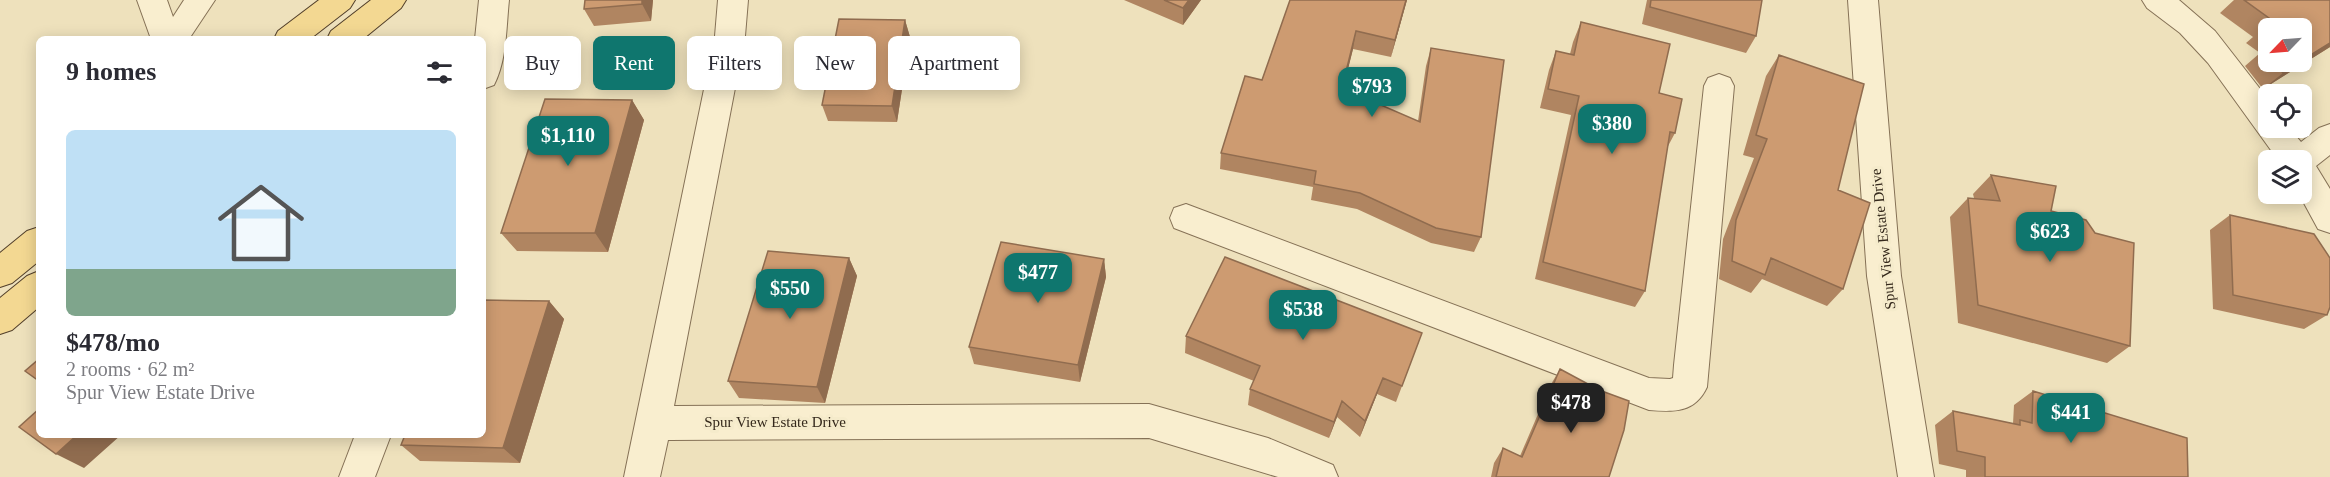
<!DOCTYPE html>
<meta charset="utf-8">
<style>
body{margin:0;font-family:"Times New Roman",serif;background:#f7f7f7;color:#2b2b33;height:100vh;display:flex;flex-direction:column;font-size:22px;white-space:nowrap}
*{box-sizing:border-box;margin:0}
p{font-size:20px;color:#7c7c81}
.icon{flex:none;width:33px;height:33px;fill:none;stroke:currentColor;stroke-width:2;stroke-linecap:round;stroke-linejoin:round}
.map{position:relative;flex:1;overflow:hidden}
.sheet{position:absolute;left:36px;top:36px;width:450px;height:402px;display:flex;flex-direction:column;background:#fff;border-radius:9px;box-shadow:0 3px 15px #0003}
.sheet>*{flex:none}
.top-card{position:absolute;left:504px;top:36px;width:570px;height:54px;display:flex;gap:12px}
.needle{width:39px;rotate:245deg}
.controls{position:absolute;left:2258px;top:18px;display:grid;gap:12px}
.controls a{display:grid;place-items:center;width:54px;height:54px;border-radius:9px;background:#fff;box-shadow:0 3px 15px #0003;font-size:30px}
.price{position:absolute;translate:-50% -51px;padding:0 14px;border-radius:12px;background:#0f766e;color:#fff;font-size:20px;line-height:39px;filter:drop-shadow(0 2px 3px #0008)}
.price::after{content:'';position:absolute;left:50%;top:36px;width:18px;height:14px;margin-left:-9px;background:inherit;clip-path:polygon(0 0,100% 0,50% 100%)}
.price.active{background:#222;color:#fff}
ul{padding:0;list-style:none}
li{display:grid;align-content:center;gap:12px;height:318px;padding:0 30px}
li span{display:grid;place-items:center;height:186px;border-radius:9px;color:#555}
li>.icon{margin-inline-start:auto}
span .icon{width:108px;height:108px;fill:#fffc;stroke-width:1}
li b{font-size:26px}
h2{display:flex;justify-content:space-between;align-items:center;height:72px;padding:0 30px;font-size:26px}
.chip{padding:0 21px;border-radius:9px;background:#fff;box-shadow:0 3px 15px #0003;font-size:21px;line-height:54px}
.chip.active{background:#0f766e;color:#fff}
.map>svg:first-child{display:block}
</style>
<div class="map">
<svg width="2330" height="477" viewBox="0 0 2330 477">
<rect width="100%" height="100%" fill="#eee1bc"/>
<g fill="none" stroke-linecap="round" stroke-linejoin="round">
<defs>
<path id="minor" d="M137 0H167L173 17 184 0H215L189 39H151Z
M479 0H509C506 28 507 60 494 85L483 89V39H475Z
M718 0H748L745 36 674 406 1149 404 1268 438 1333 465 1338 477H1278L1149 438 668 440 660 477H624L715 36Z
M1848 0H1878L1901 276 1934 477H1898L1867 276Z
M2142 0H2179L2215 31 2268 99V128H2289L2301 142 2319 128 2330 124V155L2316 166 2330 189V233L2318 229 2299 194H2301V160H2278L2208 63 2180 33 2147 8Z
M1719 74 1730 78 1734 86 1707 387C1695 413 1674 412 1649 410L1174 228 1170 218 1174 208 1186 204 1649 378 1670 379 1673 378 1674 365 1704 86 1708 78Z
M355 435H391L375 477H339Z"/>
<path id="major" d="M319 0H355L350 8 310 39H274L278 31Z
M371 0H406L401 8 363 39H327L331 31Z
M39 227V261L12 283 0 287V253L27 231Z
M39 271V307L12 330 0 334V298L27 276Z"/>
</defs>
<use href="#minor" stroke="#857156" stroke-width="2"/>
<use href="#major" stroke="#523f2a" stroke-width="2"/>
<use href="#minor" fill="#f9eecf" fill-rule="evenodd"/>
<use href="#major" fill="#f3d892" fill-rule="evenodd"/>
</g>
<path fill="#b08561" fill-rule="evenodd" d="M653 0 651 21 594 26 584 9Z
M1124 0H1201L1183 25Z
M1290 0H1407L1391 57 1353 49 1341 96 1418 121 1426 66 1431 48 1481 237 1474 252 1431 243 1357 209 1311 200 1313 187 1220 169 1221 153 1262 80Z
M1647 0H1762L1756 36 1746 53 1642 24Z
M2234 0H2330V47L2263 89 2245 66 2260 53 2246 43 2253 37 2220 13ZM2268 28H2301V62H2268Z
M905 20 910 37 897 122 828 121 822 105Z
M1581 22 1659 93 1675 133 1667 148 1645 291 1635 307 1535 279 1571 115 1540 108 1549 70 1556 51 1570 54 1573 42Z
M1779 55 1838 190 1843 289 1827 306 1762 279 1751 293 1719 279 1723 239 1754 158 1743 155 1766 76Z
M632 100 644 120 608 252 517 251 501 233Z
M1991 175 2051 211 2130 346 2107 363 1958 323 1950 217 1968 198H1974L1973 194Z
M2230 215 2327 315 2304 329 2213 309 2210 230Z
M849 258 857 276 825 403 739 398 728 381Z
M1104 259 1106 277 1080 382 974 364 969 347Z
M549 301 564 319 520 463 420 461 401 445Z
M1422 333 1396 402 1377 394 1360 437 1337 417 1329 438 1248 405 1250 389 1254 381 1185 353 1186 336Z
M1560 369 1609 477H1491L1494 463 1503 448 1520 456 1550 386Z
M2033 391 2188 477H1966V470L1939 464 1935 425 1953 411 2013 424 2014 405Z"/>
<path fill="#906c4f" d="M642 0H653L651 21 642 4Z
M1189 0H1201L1183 25V8Z
M1406 0H1407L1391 57 1395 40Z
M905 20 910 37 897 122 892 106Z
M1356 31 1353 49 1337 113 1340 96Z
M2330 43V47L2263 89 2283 73Z
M632 100 644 120 608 252 595 233Z
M849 258 857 276 825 403 817 387Z
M1104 259 1106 277 1080 382 1078 365Z
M549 301 564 319 520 463 503 448Z
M1383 378 1377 394 1360 437 1365 421Z
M1342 401 1337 417 1329 438 1334 422Z
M77 435H121L84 468 56 454Z"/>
<path fill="#cd9b71" stroke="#906c4f" stroke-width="1.5" d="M585 0H642V4L584 9Z
M1164 0H1189L1183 8Z
M1290 0H1406L1395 40 1356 31 1340 96 1374 102 1420 122 1431 48 1504 60 1481 237 1436 228 1360 193 1314 184 1316 171 1221 153 1245 76 1262 80Z
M1651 0H1762L1756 36 1650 7Z
M2244 0H2330V43L2301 61V28L2268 29 2264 26 2273 21Z
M839 19 905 20 892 106 822 105Z
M1581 22 1670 44 1659 93 1682 99 1675 133 1670 132 1645 291 1543 262 1579 96 1548 89 1556 51 1574 55Z
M2268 47V54L2264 49Z
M1779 55 1864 84 1838 190 1870 203 1843 289 1771 258 1765 275 1732 261 1736 220 1767 139 1756 135Z
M2274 62H2301L2283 73Z
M545 99 632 100 595 233H501Z
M1991 175 2056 186 2051 211 2086 220 2095 233 2134 243 2130 346 1978 305 1968 198 2000 201Z
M2230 215 2314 234 2330 258V307L2327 315 2233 295Z
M1001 242 1104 259 1078 365 969 347Z
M768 251 849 258 817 387 728 381Z
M1225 257 1422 333 1402 386 1383 378 1365 421 1342 401 1334 422 1250 389 1260 366 1186 336Z
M483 300 549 301 503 448 401 445 405 435H483Z
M39 359V381L25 371Z
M1560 369 1599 390 1629 401 1624 430 1609 477H1496L1503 448 1522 457Z
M2033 391 2187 438 2188 477H1985V457L1957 451 1953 411 2020 425V420L2032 423Z
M39 409V435H77L56 454 19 427Z"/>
<g text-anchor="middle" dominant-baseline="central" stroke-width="6" stroke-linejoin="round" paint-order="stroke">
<g font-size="15" fill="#34281b" stroke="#f5ebcb">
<text transform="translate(1883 239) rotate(-96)">Spur View Estate Drive</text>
<text x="775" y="422">Spur View Estate Drive</text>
</g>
</g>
</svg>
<div class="controls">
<a><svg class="needle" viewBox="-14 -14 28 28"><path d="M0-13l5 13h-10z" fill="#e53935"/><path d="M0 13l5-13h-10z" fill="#7c7c81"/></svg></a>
<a><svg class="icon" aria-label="locate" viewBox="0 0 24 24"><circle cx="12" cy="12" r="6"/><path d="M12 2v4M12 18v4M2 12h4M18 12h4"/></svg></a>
<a><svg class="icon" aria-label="layers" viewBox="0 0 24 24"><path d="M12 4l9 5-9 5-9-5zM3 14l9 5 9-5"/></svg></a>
</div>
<b class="price" style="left:1372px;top:118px">$793</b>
<b class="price" style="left:1612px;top:155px">$380</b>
<b class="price" style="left:568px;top:167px">$1,110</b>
<b class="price" style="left:2050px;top:263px">$623</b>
<b class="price" style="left:1038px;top:304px">$477</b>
<b class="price" style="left:790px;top:320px">$550</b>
<b class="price" style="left:1303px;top:341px">$538</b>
<b class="price active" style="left:1571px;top:434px">$478</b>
<b class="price" style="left:2071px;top:444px">$441</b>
<div class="top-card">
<a class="chip">Buy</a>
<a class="chip active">Rent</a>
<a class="chip">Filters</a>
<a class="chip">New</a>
<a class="chip">Apartment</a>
</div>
<section class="sheet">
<h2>9 homes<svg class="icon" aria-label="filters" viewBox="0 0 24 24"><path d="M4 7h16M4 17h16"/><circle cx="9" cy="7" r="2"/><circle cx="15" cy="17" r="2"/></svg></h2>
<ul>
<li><span style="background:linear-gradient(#bfe0f5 75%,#7fa58c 0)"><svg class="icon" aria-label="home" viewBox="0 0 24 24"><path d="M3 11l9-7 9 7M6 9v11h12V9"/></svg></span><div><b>$478/mo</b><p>2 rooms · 62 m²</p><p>Spur View Estate Drive</p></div></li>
</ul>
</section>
</div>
